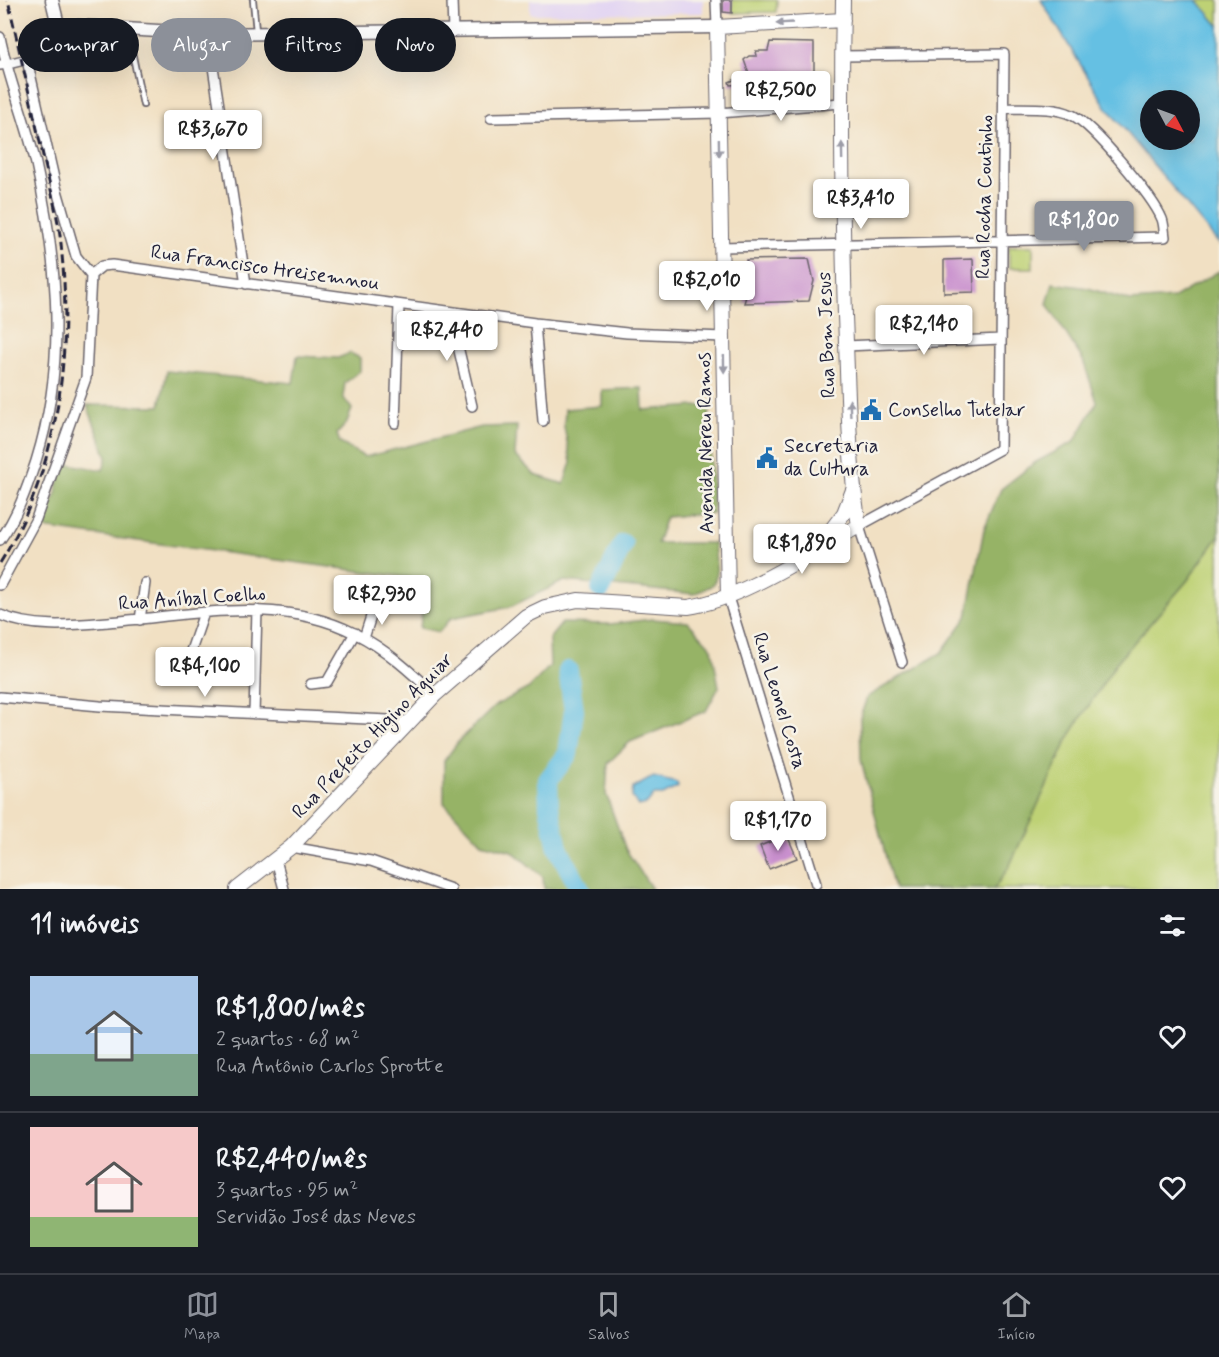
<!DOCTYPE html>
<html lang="pt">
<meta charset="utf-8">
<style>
body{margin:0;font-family:Mynerve,sans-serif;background:#242831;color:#f1f3f6;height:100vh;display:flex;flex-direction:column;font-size:22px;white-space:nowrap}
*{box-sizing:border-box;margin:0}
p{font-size:20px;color:#9ea1a6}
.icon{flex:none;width:33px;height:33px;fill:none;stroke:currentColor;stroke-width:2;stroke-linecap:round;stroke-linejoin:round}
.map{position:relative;height:889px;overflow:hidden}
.details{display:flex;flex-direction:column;background:#171b24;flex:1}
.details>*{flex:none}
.banner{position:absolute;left:18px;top:18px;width:600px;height:54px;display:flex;gap:12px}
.needle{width:39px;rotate:131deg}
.buttons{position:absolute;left:1140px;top:90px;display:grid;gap:12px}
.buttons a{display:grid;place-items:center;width:60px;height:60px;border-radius:50%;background:#171b24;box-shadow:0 6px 24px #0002;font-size:30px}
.price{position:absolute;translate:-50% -51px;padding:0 14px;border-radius:6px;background:#fff;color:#222;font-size:20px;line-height:39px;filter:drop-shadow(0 2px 3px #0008)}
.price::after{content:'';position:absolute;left:50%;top:36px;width:18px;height:14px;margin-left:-9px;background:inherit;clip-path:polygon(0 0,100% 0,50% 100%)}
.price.active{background:#8c9099;color:#fff}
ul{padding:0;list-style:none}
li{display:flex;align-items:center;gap:18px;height:150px;padding:0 30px}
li+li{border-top:2px solid #363941}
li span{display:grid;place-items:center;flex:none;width:168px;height:120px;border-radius:0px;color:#555}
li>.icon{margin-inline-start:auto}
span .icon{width:72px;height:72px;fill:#fffc;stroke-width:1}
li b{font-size:26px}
h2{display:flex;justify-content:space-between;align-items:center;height:72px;padding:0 30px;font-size:26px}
.chip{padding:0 21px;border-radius:27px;background:#171b24;box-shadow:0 6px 24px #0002;font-size:21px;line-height:54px}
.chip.active{background:#8c9099;color:#fff}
.dock{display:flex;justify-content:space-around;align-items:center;height:84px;border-top:2px solid #363941;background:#171b24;font-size:16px;color:#9ea1a6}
.dock a{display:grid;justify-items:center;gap:3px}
.dock .active{color:#8c9099}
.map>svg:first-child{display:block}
</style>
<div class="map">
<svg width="1219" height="889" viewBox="0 0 1219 889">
<rect width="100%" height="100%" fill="#f7f3e8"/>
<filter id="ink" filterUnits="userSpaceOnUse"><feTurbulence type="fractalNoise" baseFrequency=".0167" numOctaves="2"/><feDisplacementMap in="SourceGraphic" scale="12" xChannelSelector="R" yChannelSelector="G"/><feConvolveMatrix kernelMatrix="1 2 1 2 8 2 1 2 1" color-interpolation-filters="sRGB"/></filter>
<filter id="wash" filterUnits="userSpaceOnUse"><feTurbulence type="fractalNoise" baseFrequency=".008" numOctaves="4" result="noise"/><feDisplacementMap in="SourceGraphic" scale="24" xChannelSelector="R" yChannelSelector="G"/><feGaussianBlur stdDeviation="1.35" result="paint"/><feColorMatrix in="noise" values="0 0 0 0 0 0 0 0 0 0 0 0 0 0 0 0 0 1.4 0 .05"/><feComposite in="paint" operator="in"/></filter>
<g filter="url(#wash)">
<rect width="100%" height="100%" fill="#f1e0c3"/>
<path fill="#e2d4f3" d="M530 0H703V13L530 14Z"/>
<path fill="#bed174" stroke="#707a58" stroke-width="1.5" d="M732 0H777L776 12 732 13Z
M1197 0H1219V26Z
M1009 246H1033V268H1009Z
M1219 536V889H994L1009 867 1070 735 1116 663 1187 581Z"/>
<path fill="#96b366" stroke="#5c6a50" stroke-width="1.5" d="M1219 271V536L1187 581 1116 663 1070 735 1009 867 994 889H894L861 760 860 718 867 697 941 653 967 617 984 529 1001 489 1036 462 1074 442 1097 402 1083 360 1047 304 1053 283 1088 288 1130 301 1174 298Z
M350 353 360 358V371L345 383 343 397 352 409 346 424 337 434 340 443 365 457 482 427 517 426 515 455 535 475 564 484 571 462 564 427 565 409 602 406V390L642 388 643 410 709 405 713 513 666 517 657 543H714L717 574 713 585 694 594 564 581 510 607 451 618 439 632 420 628 426 580 42 528 56 493 63 463 103 470 107 457 87 405 160 406 167 371 293 383 297 356 338 358Z
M653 619 688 622 712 648 719 687 706 711 630 742 608 763 606 794 626 850 652 889H544L543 877 512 851 482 843 444 803V761L458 742 496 705 529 688 550 666 549 639 562 623 610 624Z"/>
<path fill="#65c0e3" stroke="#44718f" stroke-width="1.5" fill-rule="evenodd" d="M1041 0H1197L1219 26V244L1107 108ZM1190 100V140H1150V100Z
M653 777 677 783 678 787 663 795H654L647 804 638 806 632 797 633 788Z"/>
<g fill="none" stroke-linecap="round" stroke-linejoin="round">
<path stroke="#65c0e3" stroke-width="20" d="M601 589 623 544
M568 671 574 710 568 754 548 780 549 807 558 848 580 889"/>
</g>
<g id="blocks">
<path fill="#c990ce" d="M723 0H732V13L723 12Z
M770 42 814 43V80L804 81 802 75 786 76 784 84H774L773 75 758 77 754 83 730 85 729 82 749 74 744 60 749 56H757L756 51H768Z
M809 259 814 281 809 301 744 303 750 282 746 260Z
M973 259 974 292 944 293V260Z
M787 835 797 858 769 869 760 846Z"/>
</g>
</g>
<g filter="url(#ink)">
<use href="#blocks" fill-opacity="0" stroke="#6a646b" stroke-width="1.5"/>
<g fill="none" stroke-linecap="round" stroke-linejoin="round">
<defs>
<path id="service" d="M253 0 256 31
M128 32 143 105"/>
<path id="minor" d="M452 0 453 32
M716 0 717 27
M208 34 246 284
M0 37C9 81 26 121 36 164 58 264 67 363 36 461 27 488 17 517 0 540
M842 56 1004 54 1000 449 859 526 902 662
M0 65C30 61 46 54 58 25
M491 118 719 113 841 103
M721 247 1165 237C1164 231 1164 224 1162 219 1153 197 1093 125 1072 115 1052 106 1025 109 1004 108
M91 275 102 266 112 265 535 323 627 333 723 337
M450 312 472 406
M535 323 543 421
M846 346 1001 339
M395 423 399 305
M0 585 36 519 86 378 91 275 76 256 56 187 27 60
M728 597 816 884
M0 615C33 629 73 625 108 622 190 616 279 594 356 634 386 649 411 672 435 695
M140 620 145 583
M364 638 375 604
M184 671 204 613
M311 684 327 682 355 633
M0 697 100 706 409 721
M254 714 257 610
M291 847 371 861 451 889
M276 860 284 889"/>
<path id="tertiary" d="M52 0 58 25 208 34 717 27"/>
<path id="secondary" d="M822 542 844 513 853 490
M728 597 717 27 843 20
M237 889 291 847 435 695 526 616 545 607 578 600 688 607C741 600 811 552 859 526 848 457 848 386 845 316 842 210 841 105 843 0"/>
</defs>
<use href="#service" stroke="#6a646b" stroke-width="8"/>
<use href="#minor" stroke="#6a646b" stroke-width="12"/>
<use href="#tertiary" stroke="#6a646b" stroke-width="15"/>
<use href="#secondary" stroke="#6a646b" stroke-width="16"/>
<use href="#service" stroke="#fff" stroke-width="4.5"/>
<use href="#minor" stroke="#fff" stroke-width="9"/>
<use href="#tertiary" stroke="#fff" stroke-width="12"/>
<use href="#secondary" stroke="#fff" stroke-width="14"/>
<path stroke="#22223b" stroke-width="3" stroke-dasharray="9 4.5" stroke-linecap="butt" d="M0 563C57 473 72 359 62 255 60 223 51 191 44 160 32 107 20 53 8 0"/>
</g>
<defs><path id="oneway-solid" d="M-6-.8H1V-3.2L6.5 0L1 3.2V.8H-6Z" transform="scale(1.5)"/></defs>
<g fill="#9c9ca7">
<use href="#oneway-solid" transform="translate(784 23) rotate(177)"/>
<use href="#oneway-solid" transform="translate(719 148) rotate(89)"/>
<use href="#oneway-solid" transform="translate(842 151) rotate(-91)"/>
<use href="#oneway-solid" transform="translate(724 364) rotate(89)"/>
<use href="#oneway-solid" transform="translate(850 408) rotate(-93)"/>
</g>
</g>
<defs>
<symbol id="civic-bare" viewBox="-9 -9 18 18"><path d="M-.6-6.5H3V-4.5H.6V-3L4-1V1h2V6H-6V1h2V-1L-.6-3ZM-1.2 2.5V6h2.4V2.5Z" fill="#1f6fb2" stroke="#f7f3e8" stroke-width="2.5" paint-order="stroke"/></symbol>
</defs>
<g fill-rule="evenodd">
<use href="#civic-bare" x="856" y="395" width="30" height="30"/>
<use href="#civic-bare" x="752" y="443" width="30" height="30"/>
</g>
<g text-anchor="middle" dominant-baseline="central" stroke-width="5" stroke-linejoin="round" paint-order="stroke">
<g font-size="20" fill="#22223b" stroke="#f7f3e8">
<text transform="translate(985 197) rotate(-89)">Rua Rocha Coutinho</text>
<text transform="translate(265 268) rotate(8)">Rua Francisco Hreisemnou</text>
<text transform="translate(827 335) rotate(-92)">Rua Bom Jesus</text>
<text transform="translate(706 443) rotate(-91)">Avenida Nereu Ramos</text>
<text transform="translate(192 599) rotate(-4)">Rua Aníbal Coelho</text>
<text transform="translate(779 701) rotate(73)">Rua Leonel Costa</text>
<text transform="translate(373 736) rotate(-46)">Rua Prefeito Higino Aguiar</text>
</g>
<g font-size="20" fill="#22223b" stroke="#f7f3e8" text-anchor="start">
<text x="888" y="410">Conselho Tutelar</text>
<text x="784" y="446">Secretaria<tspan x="784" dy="23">da Cultura</tspan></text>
</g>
</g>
</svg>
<div class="buttons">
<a><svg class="needle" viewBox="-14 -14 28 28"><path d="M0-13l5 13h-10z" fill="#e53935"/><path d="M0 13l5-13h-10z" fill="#9ea1a6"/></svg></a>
</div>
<b class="price" style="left:781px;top:122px">R$2,500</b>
<b class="price" style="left:213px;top:161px">R$3,670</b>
<b class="price" style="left:861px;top:230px">R$3,410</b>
<b class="price active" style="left:1084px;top:252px">R$1,800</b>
<b class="price" style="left:707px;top:312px">R$2,010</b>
<b class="price" style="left:924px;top:356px">R$2,140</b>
<b class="price" style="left:447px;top:362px">R$2,440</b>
<b class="price" style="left:802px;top:575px">R$1,890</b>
<b class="price" style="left:382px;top:626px">R$2,930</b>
<b class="price" style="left:205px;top:698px">R$4,100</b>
<b class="price" style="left:778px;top:852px">R$1,170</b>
<div class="banner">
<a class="chip">Comprar</a>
<a class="chip active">Alugar</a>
<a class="chip">Filtros</a>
<a class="chip">Novo</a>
</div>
</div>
<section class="details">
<h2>11 imóveis<svg class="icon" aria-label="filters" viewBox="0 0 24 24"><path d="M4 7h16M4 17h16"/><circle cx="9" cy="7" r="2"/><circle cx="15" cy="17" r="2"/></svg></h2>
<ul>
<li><span style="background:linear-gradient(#a9c7e8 65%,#7fa58c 0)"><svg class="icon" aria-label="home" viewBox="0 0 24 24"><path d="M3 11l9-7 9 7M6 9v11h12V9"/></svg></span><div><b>R$1,800/mês</b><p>2 quartos · 68 m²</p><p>Rua Antônio Carlos Sprotte</p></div><svg class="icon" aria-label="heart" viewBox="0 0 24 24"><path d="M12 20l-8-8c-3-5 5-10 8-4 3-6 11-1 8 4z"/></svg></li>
<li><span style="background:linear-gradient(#f6c9c9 75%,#8fb573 0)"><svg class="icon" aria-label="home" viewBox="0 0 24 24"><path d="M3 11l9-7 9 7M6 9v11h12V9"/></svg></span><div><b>R$2,440/mês</b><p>3 quartos · 95 m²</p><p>Servidão José das Neves</p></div><svg class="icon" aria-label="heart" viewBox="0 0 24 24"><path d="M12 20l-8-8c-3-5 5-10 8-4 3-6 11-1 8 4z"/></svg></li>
</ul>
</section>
<nav class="dock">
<a class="active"><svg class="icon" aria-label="map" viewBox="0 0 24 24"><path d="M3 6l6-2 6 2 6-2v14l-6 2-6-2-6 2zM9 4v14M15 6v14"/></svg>Mapa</a>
<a><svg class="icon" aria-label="saved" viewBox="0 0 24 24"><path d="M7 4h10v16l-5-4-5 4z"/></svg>Salvos</a>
<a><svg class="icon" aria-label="home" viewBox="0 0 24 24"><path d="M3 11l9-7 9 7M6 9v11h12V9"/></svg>Início</a>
</nav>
